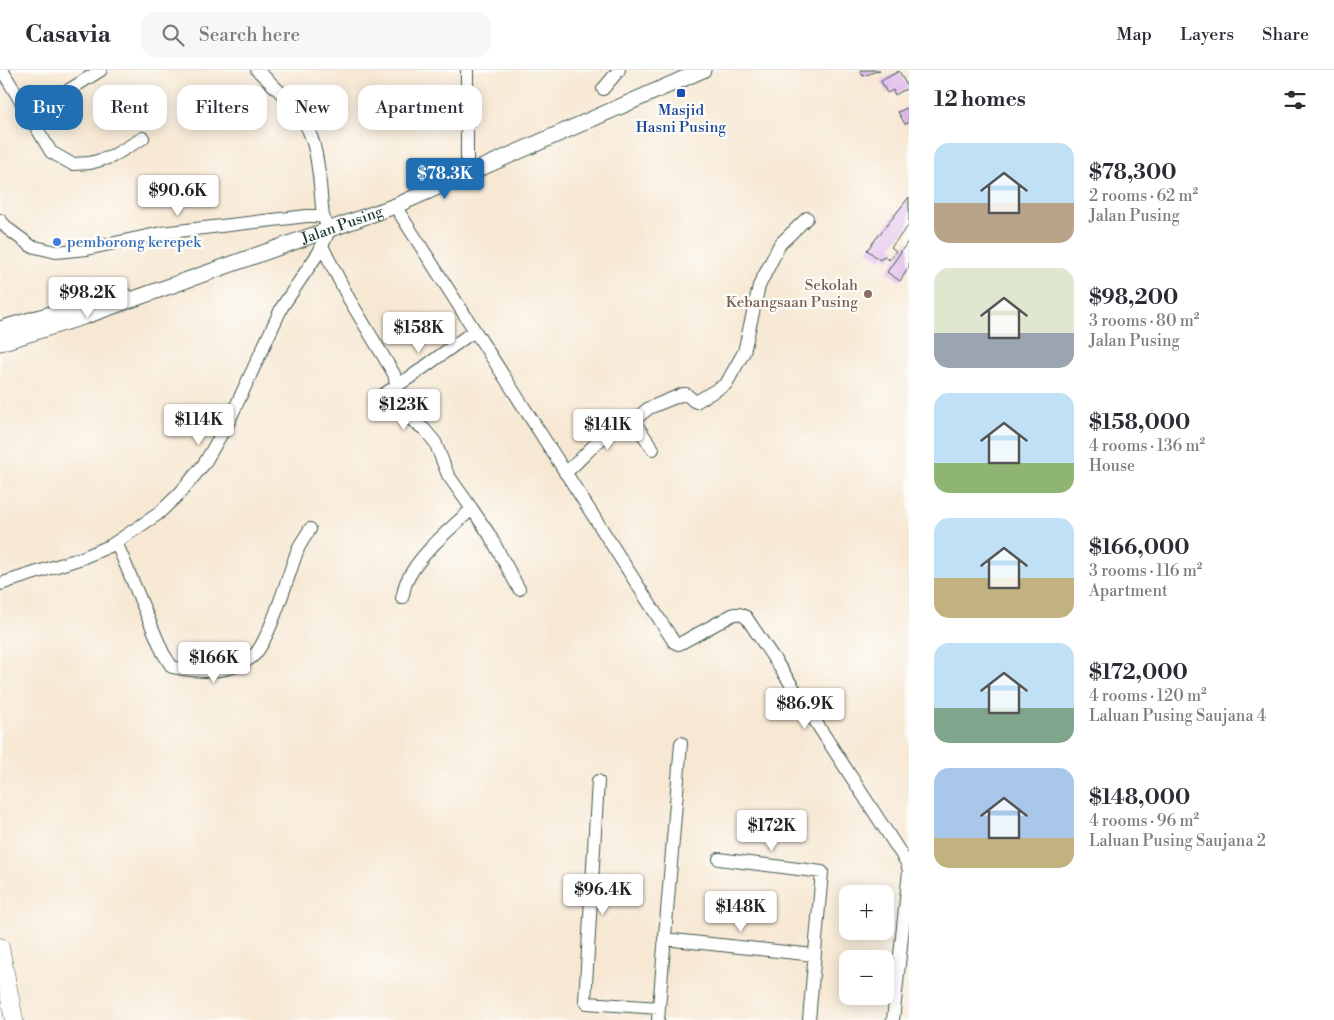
<!DOCTYPE html>
<meta charset="utf-8">
<style>
body{margin:0;font-family:"Libre Bodoni",serif;background:#f7f7f7;color:#2b2b33;height:100vh;display:flex;flex-direction:column;font-size:19px;white-space:nowrap}
*{box-sizing:border-box;margin:0}
p{font-size:16px;color:#7c7c81}
.icon{flex:none;width:28px;height:28px;fill:none;stroke:currentColor;stroke-width:2;stroke-linecap:round;stroke-linejoin:round}
.map{position:relative;flex:1;overflow:hidden}
.side{display:flex;flex-direction:column;background:#fff;width:425px}
.side>*{flex:none}
.hud{position:absolute;left:15px;top:15px;width:475px;height:45px;display:flex;gap:10px}
.fabs{position:absolute;left:839px;top:815px;display:grid;gap:10px}
.fabs a{display:grid;place-items:center;width:55px;height:55px;border-radius:10px;background:#fff;box-shadow:0 2px 12px #0003;font-size:25px}
.price{position:absolute;translate:-50% -42px;padding:0 11px;border-radius:5px;background:#fff;color:#222;font-size:16px;line-height:32px;filter:drop-shadow(0 1px 2px #0008)}
.price::after{content:'';position:absolute;left:50%;top:30px;width:15px;height:11px;margin-left:-8px;background:inherit;clip-path:polygon(0 0,100% 0,50% 100%)}
.price.current{background:#1f6fb2;color:#fff}
ul{padding:0;list-style:none}
li{display:flex;align-items:center;gap:15px;height:125px;padding:0 25px}
li span{display:grid;place-items:center;flex:none;width:140px;height:100px;border-radius:15px;color:#555}
li>.icon{margin-inline-start:auto}
span .icon{width:60px;height:60px;fill:#fffc;stroke-width:1}
li b{font-size:21px}
h2{display:flex;justify-content:space-between;align-items:center;height:60px;padding:0 25px;font-size:21px}
.tag{padding:0 18px;border-radius:15px;background:#fff;box-shadow:0 2px 12px #0003;font-size:18px;line-height:45px}
.tag.current{background:#1f6fb2;color:#fff}
header{display:flex;align-items:center;gap:30px;box-sizing:border-box;height:70px;padding:0 25px;background:#fff;border-bottom:1px solid #e1e1e2}
header strong{font-size:24px}
nav{display:flex;gap:28px;margin-inline-start:auto;font-size:18px}
.search{width:350px;height:45px;background:#f7f7f7;display:flex;align-items:center;gap:12px;box-sizing:border-box;padding:0 18px;border-radius:15px;color:#7c7c81;font-size:19px}
main{display:flex;flex:1;min-height:0}
.map>svg:first-child{display:block}
</style>
<header>
<strong>Casavia</strong>
<div class="search"><svg class="icon" aria-label="search" viewBox="0 0 24 24"><circle cx="10" cy="10" r="6"/><path d="M15 15l6 6"/></svg>Search here</div>
<nav><a>Map</a><a>Layers</a><a>Share</a></nav>
</header>
<main>
<div class="map">
<svg width="909" height="950" viewBox="0 0 909 950">
<rect width="100%" height="100%" fill="#fdfcf7"/>
<filter id="ink" filterUnits="userSpaceOnUse"><feTurbulence type="fractalNoise" baseFrequency=".02" numOctaves="2"/><feDisplacementMap in="SourceGraphic" scale="10" xChannelSelector="R" yChannelSelector="G"/><feConvolveMatrix kernelMatrix="1 2 1 2 8 2 1 2 1" color-interpolation-filters="sRGB"/></filter>
<filter id="wash" filterUnits="userSpaceOnUse"><feTurbulence type="fractalNoise" baseFrequency=".0096" numOctaves="4" result="noise"/><feDisplacementMap in="SourceGraphic" scale="20" xChannelSelector="R" yChannelSelector="G"/><feGaussianBlur stdDeviation="1.12" result="paint"/><feColorMatrix in="noise" values="0 0 0 0 0 0 0 0 0 0 0 0 0 0 0 0 0 1.4 0 .05"/><feComposite in="paint" operator="in"/></filter>
<g filter="url(#wash)">
<rect width="100%" height="100%" fill="#f7e8d4"/>
<g id="blocks">
<path fill="#dcb2eb" d="M860 0H880L863 6Z
M899 1 908 18 895 25 893 20 887 23 881 11Z
M909 37V52L905 54 898 42Z
M909 127V155L891 177 896 181 889 190 884 186 880 190 867 180Z
M909 170V197L900 211 887 202Z"/>
</g>
</g>
<g filter="url(#ink)">
<use href="#blocks" fill-opacity="0" stroke="#3f574c" stroke-width="1"/>
<g fill="none" stroke-linecap="round" stroke-linejoin="round">
<defs>
<path id="minor" d="M2 0 51 82 72 94 90 93 111 87 143 68
M257 0C278 20 303 41 312 69 320 94 320 121 323 146
M467 0V104
M603 19 619 0
M29 45 101 0
M395 136 674 572 678 574 681 573 734 544H739L746 547 795 620 907 793 909 801 893 950
M0 150 8 159 31 176 56 182 87 179 161 163 307 146H323L329 161 319 182 282 237 229 351 204 394 180 423 158 444 110 476 82 488 0 514
M322 176 349 229 394 304 399 329 409 348 424 359 435 372 448 405 472 439C451 458 417 486 406 513 404 517 404 523 402 528
M378 328 412 306 474 261
M629 354 649 338 683 324H686L694 331 696 332 726 314 744 282 759 216 780 174 807 148
M565 403C585 388 609 350 637 356L653 379
M472 439 489 464 519 519
M116 472 163 583 172 597C199 603 229 604 252 587 269 574 289 502 298 479 301 472 306 466 310 459
M598 711 585 931 587 933 659 938
M719 789 822 802 809 950
M664 869 814 885
M658 950 681 673"/>
<g id="major">
<path d="M0 259 105 228 124 225"/>
<path id="s1" d="M0 273 83 247 395 136 703 0"/>
</g>
<path id="highway" d="M0 877 14 950"/>
</defs>
<use href="#minor" stroke="#3f574c" stroke-width="14"/>
<use href="#major" stroke="#3f574c" stroke-width="17"/>
<use href="#highway" stroke="#3f574c" stroke-width="19"/>
<use href="#minor" stroke="#fff" stroke-width="12"/>
<use href="#major" stroke="#fff" stroke-width="15"/>
<use href="#highway" stroke="#fff" stroke-width="18"/>
</g>
</g>
<rect fill="#1a4fb4" stroke="#fdfcf7" stroke-width="2" x="676" y="18" width="10" height="10" rx="2.5"/>
<circle fill="#3f7fe0" stroke="#fdfcf7" stroke-width="2" cx="57" cy="172" r="5"/>
<circle fill="#8d6e63" stroke="#fdfcf7" stroke-width="2" cx="868" cy="224" r="5"/>
<g text-anchor="middle" dominant-baseline="central" stroke-width="4.5" stroke-linejoin="round" paint-order="stroke">
<g font-size="15" fill="#164399" stroke="#fdfcf7">
<text x="681" y="40">Masjid<tspan x="681" dy="17">Hasni Pusing</tspan></text>
</g>
<g font-size="15" fill="#1f3d34" stroke="#fdfcf7">
<text stroke="none"><textPath href="#s1" startOffset="362">Jalan Pusing</textPath></text>
</g>
<g font-size="15" fill="#366cbe" stroke="#fdfcf7" text-anchor="start">
<text x="67" y="172">pemborong kerepek</text>
</g>
<g font-size="15" fill="#785e54" stroke="#fdfcf7" text-anchor="end">
<text x="858" y="215">Sekolah<tspan x="858" dy="17">Kebangsaan Pusing</tspan></text>
</g>
</g>
</svg>
<div class="fabs">
<a>+</a>
<a>−</a>
</div>
<b class="price current" style="left:445px;top:130px">$78.3K</b>
<b class="price" style="left:178px;top:147px">$90.6K</b>
<b class="price" style="left:88px;top:249px">$98.2K</b>
<b class="price" style="left:419px;top:284px">$158K</b>
<b class="price" style="left:404px;top:361px">$123K</b>
<b class="price" style="left:199px;top:376px">$114K</b>
<b class="price" style="left:608px;top:381px">$141K</b>
<b class="price" style="left:214px;top:614px">$166K</b>
<b class="price" style="left:805px;top:660px">$86.9K</b>
<b class="price" style="left:772px;top:782px">$172K</b>
<b class="price" style="left:603px;top:846px">$96.4K</b>
<b class="price" style="left:741px;top:863px">$148K</b>
<div class="hud">
<a class="tag current">Buy</a>
<a class="tag">Rent</a>
<a class="tag">Filters</a>
<a class="tag">New</a>
<a class="tag">Apartment</a>
</div>
</div>
<section class="side">
<h2>12 homes<svg class="icon" aria-label="filters" viewBox="0 0 24 24"><path d="M4 7h16M4 17h16"/><circle cx="9" cy="7" r="2"/><circle cx="15" cy="17" r="2"/></svg></h2>
<ul>
<li><span style="background:linear-gradient(#bfe0f5 60%,#b9a48a 0)"><svg class="icon" aria-label="home" viewBox="0 0 24 24"><path d="M3 11l9-7 9 7M6 9v11h12V9"/></svg></span><div><b>$78,300</b><p>2 rooms · 62 m²</p><p>Jalan Pusing</p></div></li>
<li><span style="background:linear-gradient(#dfe7d0 65%,#9aa5b1 0)"><svg class="icon" aria-label="home" viewBox="0 0 24 24"><path d="M3 11l9-7 9 7M6 9v11h12V9"/></svg></span><div><b>$98,200</b><p>3 rooms · 80 m²</p><p>Jalan Pusing</p></div></li>
<li><span style="background:linear-gradient(#bfe0f5 70%,#8fb573 0)"><svg class="icon" aria-label="home" viewBox="0 0 24 24"><path d="M3 11l9-7 9 7M6 9v11h12V9"/></svg></span><div><b>$158,000</b><p>4 rooms · 136 m²</p><p>House</p></div></li>
<li><span style="background:linear-gradient(#bfe0f5 60%,#c2b280 0)"><svg class="icon" aria-label="home" viewBox="0 0 24 24"><path d="M3 11l9-7 9 7M6 9v11h12V9"/></svg></span><div><b>$166,000</b><p>3 rooms · 116 m²</p><p>Apartment</p></div></li>
<li><span style="background:linear-gradient(#bfe0f5 65%,#7fa58c 0)"><svg class="icon" aria-label="home" viewBox="0 0 24 24"><path d="M3 11l9-7 9 7M6 9v11h12V9"/></svg></span><div><b>$172,000</b><p>4 rooms · 120 m²</p><p>Laluan Pusing Saujana 4</p></div></li>
<li><span style="background:linear-gradient(#a9c7e8 70%,#c2b280 0)"><svg class="icon" aria-label="home" viewBox="0 0 24 24"><path d="M3 11l9-7 9 7M6 9v11h12V9"/></svg></span><div><b>$148,000</b><p>4 rooms · 96 m²</p><p>Laluan Pusing Saujana 2</p></div></li>
</ul>
</section>
</main>
